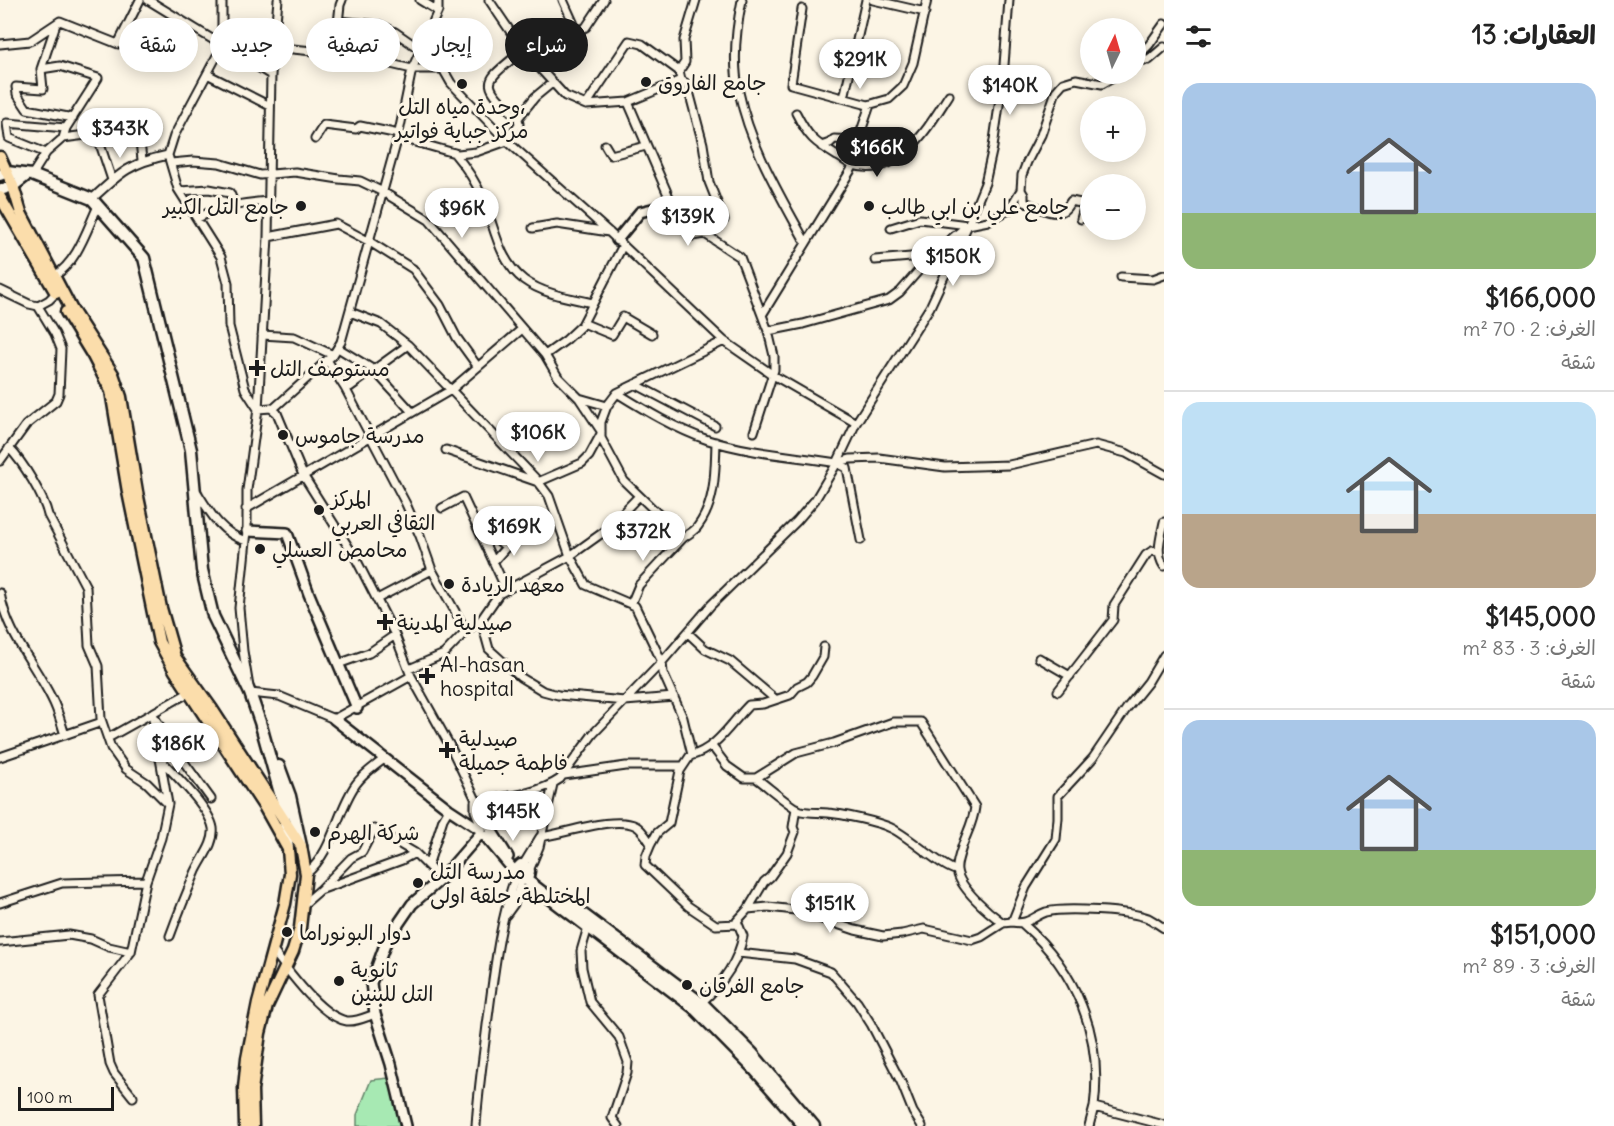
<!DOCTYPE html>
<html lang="ar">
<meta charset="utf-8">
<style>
body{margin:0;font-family:Delius,"Playpen Sans Arabic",sans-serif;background:#f2f2f2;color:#222;direction:rtl;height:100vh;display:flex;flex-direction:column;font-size:22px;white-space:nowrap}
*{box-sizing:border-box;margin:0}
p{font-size:20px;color:#767676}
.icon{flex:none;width:33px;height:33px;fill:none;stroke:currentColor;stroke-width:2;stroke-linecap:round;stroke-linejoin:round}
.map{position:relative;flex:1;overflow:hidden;direction:ltr}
.panel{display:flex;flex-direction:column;background:#fff;width:450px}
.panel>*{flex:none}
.top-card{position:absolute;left:18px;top:18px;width:570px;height:54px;direction:rtl;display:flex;gap:12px}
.needle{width:39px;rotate:5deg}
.buttons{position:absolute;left:1080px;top:18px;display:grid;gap:12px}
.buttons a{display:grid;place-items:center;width:66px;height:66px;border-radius:50%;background:#fff;box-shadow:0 3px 15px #0003;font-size:30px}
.scale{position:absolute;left:18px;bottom:15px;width:96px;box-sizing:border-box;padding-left:6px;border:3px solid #1c1c1c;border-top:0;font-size:16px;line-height:21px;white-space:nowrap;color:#1c1c1c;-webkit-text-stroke:4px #fcf5e5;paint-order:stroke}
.price{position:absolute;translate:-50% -51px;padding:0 14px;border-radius:21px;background:#fff;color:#222;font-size:20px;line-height:39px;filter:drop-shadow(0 2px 3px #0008)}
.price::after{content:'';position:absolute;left:50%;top:36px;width:18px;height:14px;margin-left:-9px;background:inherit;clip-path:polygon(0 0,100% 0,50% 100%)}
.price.on{background:#1c1c1c;color:#fff}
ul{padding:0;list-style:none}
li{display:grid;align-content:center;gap:12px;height:318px;padding:0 18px}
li+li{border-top:2px solid #e0e0e0}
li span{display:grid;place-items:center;height:186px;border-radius:18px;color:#555}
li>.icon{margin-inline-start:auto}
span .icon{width:108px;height:108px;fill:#fffc;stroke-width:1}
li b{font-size:26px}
h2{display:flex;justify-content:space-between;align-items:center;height:72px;padding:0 18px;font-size:26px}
.pill{padding:0 21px;border-radius:27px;background:#fff;box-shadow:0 3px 15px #0003;font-size:21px;line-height:54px}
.pill.on{background:#1c1c1c;color:#fff}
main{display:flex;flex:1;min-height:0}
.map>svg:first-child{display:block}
</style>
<main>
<section class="panel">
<h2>العقارات: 13<svg class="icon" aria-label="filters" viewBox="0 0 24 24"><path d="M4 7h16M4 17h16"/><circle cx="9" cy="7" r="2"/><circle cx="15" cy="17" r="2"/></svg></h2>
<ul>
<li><span style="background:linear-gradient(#a9c7e8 70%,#8fb573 0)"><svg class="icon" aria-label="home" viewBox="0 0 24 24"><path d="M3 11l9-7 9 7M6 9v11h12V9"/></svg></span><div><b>$166,000</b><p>الغرف: 2 · 70 m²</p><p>شقة</p></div></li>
<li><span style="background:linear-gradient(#bfe0f5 60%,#b9a48a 0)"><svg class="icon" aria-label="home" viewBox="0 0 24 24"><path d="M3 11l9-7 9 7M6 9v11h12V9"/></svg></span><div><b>$145,000</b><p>الغرف: 3 · 83 m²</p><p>شقة</p></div></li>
<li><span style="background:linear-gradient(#a9c7e8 70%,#8fb573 0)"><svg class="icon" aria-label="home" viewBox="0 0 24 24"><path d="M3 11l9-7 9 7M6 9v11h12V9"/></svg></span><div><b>$151,000</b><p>الغرف: 3 · 89 m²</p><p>شقة</p></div></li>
</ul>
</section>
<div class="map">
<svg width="1164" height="1126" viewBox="0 0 1164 1126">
<rect width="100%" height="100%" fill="#fcf5e5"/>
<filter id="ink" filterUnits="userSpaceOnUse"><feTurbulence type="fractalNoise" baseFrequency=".0167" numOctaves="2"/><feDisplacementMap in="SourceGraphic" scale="12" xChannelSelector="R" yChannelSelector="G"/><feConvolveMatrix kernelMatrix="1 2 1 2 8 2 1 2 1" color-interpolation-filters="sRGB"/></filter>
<g filter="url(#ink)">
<path fill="#a7e9b3" stroke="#628268" stroke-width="1.5" d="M389 1078 400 1126H357V1115L371 1080Z"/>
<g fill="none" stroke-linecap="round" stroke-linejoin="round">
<defs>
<path id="minor" d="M148 0 271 75
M222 0V46L174 136 168 155 178 189 221 257 228 283 229 326 245 389 258 409 271 408 277 413 303 475 356 559 395 635 411 676 450 746 489 827
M278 0 271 75 268 237 258 409 247 490V531L239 608 243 651 250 693 279 696 334 719 411 676
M420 0 438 11
M489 0 523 50 565 96 586 105 628 102 681 80 679 71 642 44 629 41 586 105
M563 0 577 31
M742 0C736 29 732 62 739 92 750 146 780 195 806 243
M873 0 925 12
M802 9 791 84 868 105 889 99 903 86 913 63 927 0
M338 21 380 25 395 32 421 50
M56 24 41 69 60 66 98 78 66 128 63 138 86 135 100 144 112 180
M571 35 586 27 604 0
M0 44 30 41 60 21 118 44 140 0
M273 47 352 55 412 69H443L451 83 507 141 609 232 724 341 773 375 856 423
M335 52 340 5 342 0
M1136 58 1149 45 1164 24
M1136 60H1149L1164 47
M41 69 43 89 16 87 17 94 27 109 73 118
M679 71 685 62 684 40 696 0
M207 74 270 106
M681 80 687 84 703 144 709 182 724 220
M844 98 866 0
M628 102 672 204 688 233 693 236 705 234 740 257 768 331 774 356V370L754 432
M796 113C808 137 814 142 837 156 842 158 847 163 853 165 899 180 929 126 949 95
M518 118C478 80 483 84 523 50
M125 125 140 141 142 160
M398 137 458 154 476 152 507 141 519 124 518 118 535 97 552 83
M315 139 324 125 356 129 360 126 399 134
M605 145 611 155 646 146
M821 146 830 143 834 139 858 140 870 105
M46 153 9 138 7 123 66 128
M454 153C466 167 476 182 483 199 495 227 498 260 524 280 543 294 570 298 593 303
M171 163 193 161 219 163 260 175 295 172 339 179 360 181 383 192 429 220 545 355 558 377 579 398 607 406
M32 175 46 153 63 138
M1021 190 1024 195V202C1034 205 1050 215 1060 212 1066 211 1068 205 1071 201L1085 204 1081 219
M180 191 209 189 230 193 235 205
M92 199C120 173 130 163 168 155
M198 218C219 206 245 203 269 201
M533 228 557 224 609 232
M891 228 920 219 968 225
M268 237 336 224 370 242 413 269 440 305 457 338 478 367
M875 260 923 256 934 253
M54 276C77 263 87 229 98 206
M1121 277 1153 279 1164 275
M0 290 29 304 38 306 49 300 56 293
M350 312 381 324 408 345 537 480 549 496 570 556 586 585 635 606 662 662 663 673 683 718 692 755
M762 315 854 165
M583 323 612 335 623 317 652 334
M768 331 803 324 889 300 900 292 934 253 968 225 985 183 993 147 1003 78 1009 0
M262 335 294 337 333 355
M338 348 374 370 412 412
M545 355 566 340 582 325 623 245
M327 360 345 388 406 504 420 536 432 570 466 631
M635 384 715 426
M345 388 350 387 408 345
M617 393C646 411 676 429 708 440 749 453 794 456 837 463L847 468 861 540
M579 398 601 431
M273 409 333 355 341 342 398 137 412 69 438 11V0
M716 442C715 470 716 502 698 526 695 531 688 534 683 538L624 481 601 438V422L607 406 617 393 724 341
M9 448C23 462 44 497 48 515L86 587 89 645 98 666 101 719 111 748 126 769 147 783 168 804 161 838 146 881 131 952 98 995 110 1064 114 1073 133 1097
M446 450 538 482 582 463 589 456 601 434
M0 461 26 425 56 401 59 394 61 349 55 334 38 306
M837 463 850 459 879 458 945 467 1009 465 1096 445 1126 453 1164 474
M197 492C210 513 221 533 246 541
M442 508 463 497 506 589
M246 509 451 390 522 329
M1164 522C1161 537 1155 553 1164 566
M476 523 483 527 506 547
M493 562 516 536
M0 593C7 635 34 662 52 699 58 710 61 723 65 735
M377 599 432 570
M631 604 639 585 683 538
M481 620 489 649 520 677 543 691 558 695 625 701 674 697
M688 633 705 649 730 661 775 699
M1039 658 1070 676
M338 664 369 653 395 635
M409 669 444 654 466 631 481 620 499 594 570 556 605 531 639 496
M1058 691 1113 620 1114 605 1146 555 1152 551 1159 552
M108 738 190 692
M711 745 727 766 744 778H756L796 753 834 743 893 722H921L975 807C973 823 967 832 962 847 960 853 956 864 957 870 959 888 989 913 1003 923L1012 922 1026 887 1056 839 1058 818V796L1093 758 1127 708 1148 682 1164 655
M0 757 102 722
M159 758C174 774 209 807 213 828 215 843 202 858 196 871 187 892 178 914 170 936
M564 775 626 766H683
M756 778C766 785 792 808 801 811 810 813 819 812 828 813 842 814 879 822 891 828 907 835 944 869 956 870
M475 802C502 797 537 795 560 779L593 734 662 662 711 605 797 521 815 500 837 463 856 423 930 307 968 225 988 221 1009 210 1013 203 1021 190 1022 175 1027 162 1041 135 1056 91 1063 83 1076 79 1102 84 1120 74
M475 802V811L482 829
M168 804 152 713 170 743 211 799
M523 865 540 837C564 834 615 815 636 826 642 829 647 838 651 844
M428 866 443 819 449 809
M529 871 539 847 553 784
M306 874C334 851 336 812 356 784 363 774 374 767 384 759
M320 890 351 858 362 852 374 829 415 853 441 879
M0 903 62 883 146 881
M304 904 320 890 402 860 415 853
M748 909 764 882 770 877 787 853 795 832 793 827 796 808
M506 915 514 904 522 879
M1012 922C1029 925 1032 917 1046 912 1065 907 1130 911 1148 918 1154 921 1159 925 1164 928
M738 924 716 925 688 906 645 865 646 856 651 844 657 833 669 823 680 771 690 756C717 749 730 724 749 705L763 704 790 695 797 687 807 682 812 676 823 657 824 647
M1023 924C1077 971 1103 1036 1094 1107L1164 1125
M588 927 581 951 582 968 590 1002 619 1037 628 1062 627 1073 612 1118 618 1126
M0 942 69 935 91 939 109 947 131 952
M273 951C289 971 321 1017 347 1021 356 1022 366 1017 375 1014
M738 953 795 959 831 972 857 1002 871 1024 901 1082 913 1112 922 1126
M701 1003C721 985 738 963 743 936L737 921 748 909 768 907 795 910 855 930 883 936 902 934 924 929 972 940 981 937 1003 923
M476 1126C478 1092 483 1059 487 1025 494 974 499 922 516 875
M1089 1126 1094 1107"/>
<path id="tertiary" d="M617 240 640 212 672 204
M247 531 287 533 309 594 357 708
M334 719 449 809 481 830
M491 830 508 857
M485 836 516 873
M406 1126 391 1064 375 1014 371 983 386 942 412 904 441 879 481 833"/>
<path id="secondary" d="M0 175 7 172 32 175 92 199 144 258 191 450 202 570 213 616 250 693 260 722 283 804 288 849
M0 190 13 186 27 175
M279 766 290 796 301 846
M525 879 528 876 529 871 525 866 521 865 516 870 518 877 525 879 693 1007 754 1069 804 1126
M564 900 704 1005 752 1053 814 1126"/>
<path id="primary" d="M0 157 13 186 21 213 72 310 113 374 121 397 137 492 161 608 175 657 212 709 301 846 306 874 300 928 293 951 267 1006 260 1033 252 1090 253 1126
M0 197 56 293
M66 312 93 356 111 391 128 492 159 642 175 671 265 808 288 849 290 874 285 904 258 1003 247 1058 244 1088 245 1126"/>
</defs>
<use href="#minor" stroke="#1c1c1c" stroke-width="11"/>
<use href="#tertiary" stroke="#1c1c1c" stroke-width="14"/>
<use href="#secondary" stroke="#1c1c1c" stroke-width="15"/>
<use href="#primary" stroke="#1c1c1c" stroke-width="15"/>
<use href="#minor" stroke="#fcf5e5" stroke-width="7"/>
<use href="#tertiary" stroke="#fcf5e5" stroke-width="9"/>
<use href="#secondary" stroke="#fcf5e5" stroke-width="10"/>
<use href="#primary" stroke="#fbddab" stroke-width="10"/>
</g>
</g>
<g fill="#1c1c1c" stroke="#fcf5e5" stroke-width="2">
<circle cx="646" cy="82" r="6"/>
<circle cx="462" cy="84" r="6"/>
<circle cx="301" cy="206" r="6"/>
<circle cx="869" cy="206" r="6"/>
<path d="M254 359h6v6h6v6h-6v6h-6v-6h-6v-6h6z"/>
<circle cx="283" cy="435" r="6"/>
<circle cx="319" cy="510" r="6"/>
<circle cx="260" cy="549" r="6"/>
<circle cx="449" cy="584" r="6"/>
<path d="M382 613h6v6h6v6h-6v6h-6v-6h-6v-6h6z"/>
<path d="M424 667h6v6h6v6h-6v6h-6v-6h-6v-6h6z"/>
<path d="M444 741h6v6h6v6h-6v6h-6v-6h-6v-6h6z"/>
<circle cx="315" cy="832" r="6"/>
<circle cx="418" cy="883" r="6"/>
<circle cx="287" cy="932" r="6"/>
<circle cx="339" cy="981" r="6"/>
<circle cx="687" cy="985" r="6"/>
</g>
<g text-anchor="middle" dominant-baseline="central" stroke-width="6" stroke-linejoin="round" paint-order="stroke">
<g font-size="21" fill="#1c1c1c" stroke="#fcf5e5" text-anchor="start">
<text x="658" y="82">جامع الفاروق</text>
<text x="462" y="106" text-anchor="middle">وحدة مياه التل،<tspan x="462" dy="24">مركز جباية فواتير</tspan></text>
<text x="289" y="206" text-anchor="end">جامع التل الكبير</text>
<text x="881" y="206">جامع علي بن ابي طالب</text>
<text x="270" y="368">مستوصف التل</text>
<text x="295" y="435">مدرسة جاموس</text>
<text x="331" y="498">المركز<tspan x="331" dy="24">الثقافي العربي</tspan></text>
<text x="272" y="549">محامص العسلي</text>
<text x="461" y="584">معهد الريادة</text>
<text x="397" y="622">صيدلية المدينة</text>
<text x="440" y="664">Al-hasan<tspan x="440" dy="24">hospital</tspan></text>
<text x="459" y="738">صيدلية<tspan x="459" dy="24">فاطمة جميلة</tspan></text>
<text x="327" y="832">شركة الهرم</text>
<text x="430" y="871">مدرسة التل<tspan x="430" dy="24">المختلطة، حلقة اولى</tspan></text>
<text x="299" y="932">دوار البونوراما</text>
<text x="351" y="969">ثانوية<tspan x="351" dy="24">التل للبنين</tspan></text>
<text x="699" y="985">جامع الفرقان</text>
</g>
</g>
</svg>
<div class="buttons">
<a><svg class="needle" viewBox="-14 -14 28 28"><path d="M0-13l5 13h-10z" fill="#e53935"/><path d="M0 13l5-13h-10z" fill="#767676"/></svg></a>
<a>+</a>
<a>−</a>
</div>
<div class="scale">100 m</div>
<b class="price" style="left:860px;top:90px">$291K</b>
<b class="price" style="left:1010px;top:116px">$140K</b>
<b class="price" style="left:120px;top:159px">$343K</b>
<b class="price on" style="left:877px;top:178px">$166K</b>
<b class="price" style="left:462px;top:239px">$96K</b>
<b class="price" style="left:688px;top:247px">$139K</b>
<b class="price" style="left:953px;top:287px">$150K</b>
<b class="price" style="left:538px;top:463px">$106K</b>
<b class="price" style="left:514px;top:557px">$169K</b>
<b class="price" style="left:643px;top:562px">$372K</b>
<b class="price" style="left:178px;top:774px">$186K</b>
<b class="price" style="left:513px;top:842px">$145K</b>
<b class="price" style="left:830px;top:934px">$151K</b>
<div class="top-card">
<a class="pill on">شراء</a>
<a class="pill">إيجار</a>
<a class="pill">تصفية</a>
<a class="pill">جديد</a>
<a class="pill">شقة</a>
</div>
</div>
</main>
